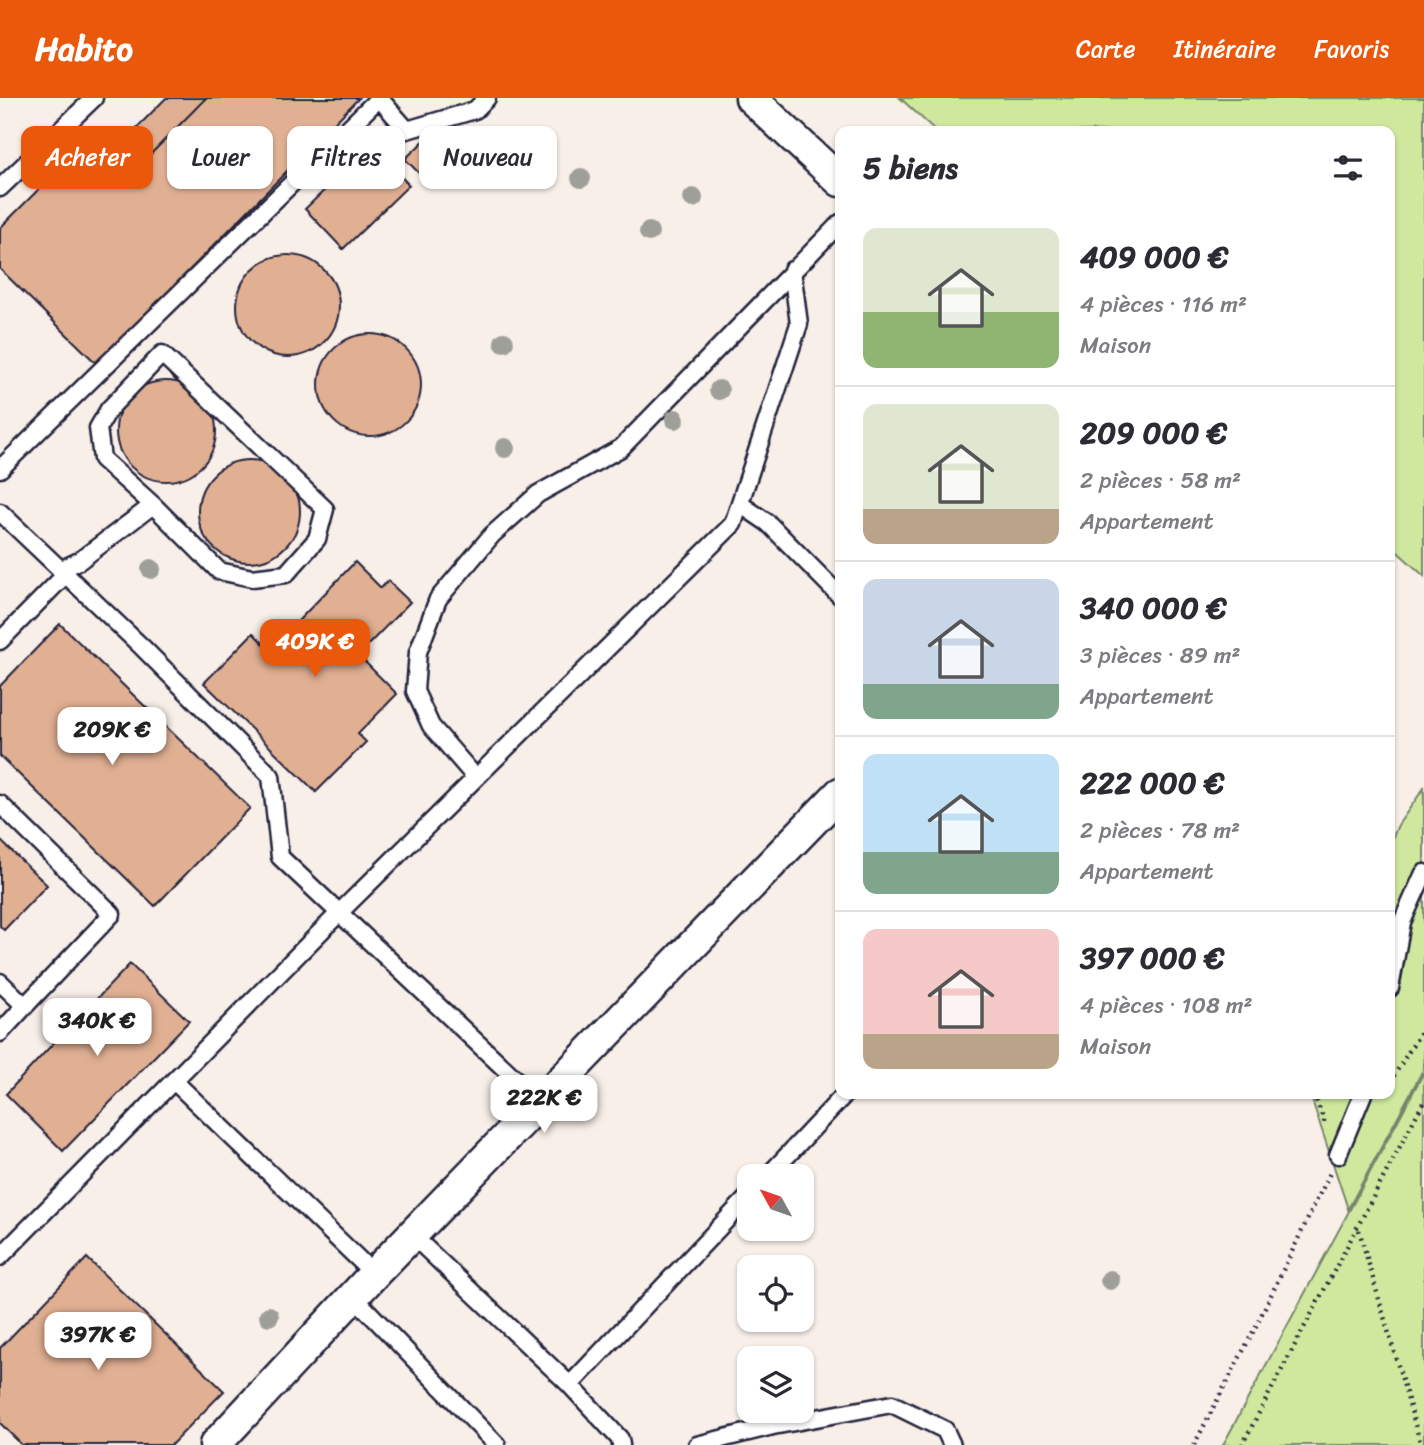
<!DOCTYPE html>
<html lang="fr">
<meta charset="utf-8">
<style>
body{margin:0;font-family:Sriracha,sans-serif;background:#f2f2f3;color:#2b2b33;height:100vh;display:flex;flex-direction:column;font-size:26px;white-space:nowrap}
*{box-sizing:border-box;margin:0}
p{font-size:23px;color:#7c7c81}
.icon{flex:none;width:38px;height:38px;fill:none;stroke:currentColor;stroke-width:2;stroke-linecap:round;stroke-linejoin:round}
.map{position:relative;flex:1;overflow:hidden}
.sheet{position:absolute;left:835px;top:28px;width:560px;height:973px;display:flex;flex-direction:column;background:#fff;border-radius:14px;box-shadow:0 2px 5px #0004}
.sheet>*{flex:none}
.banner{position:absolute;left:21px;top:28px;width:665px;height:63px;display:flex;gap:14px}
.needle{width:46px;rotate:310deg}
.controls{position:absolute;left:737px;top:1066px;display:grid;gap:14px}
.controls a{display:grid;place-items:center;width:77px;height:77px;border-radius:14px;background:#fff;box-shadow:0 2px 5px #0004;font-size:35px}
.price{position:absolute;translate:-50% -60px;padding:0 16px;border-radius:14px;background:#fff;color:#222;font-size:23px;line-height:46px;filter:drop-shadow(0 2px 4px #0008)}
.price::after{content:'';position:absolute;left:50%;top:42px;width:21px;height:16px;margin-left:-10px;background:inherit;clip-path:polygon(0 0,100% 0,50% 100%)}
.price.on{background:#ea580c;color:#fff}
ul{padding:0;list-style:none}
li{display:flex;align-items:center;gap:21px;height:175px;padding:0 28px}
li+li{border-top:2px solid #e1e1e2}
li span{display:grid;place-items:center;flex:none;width:196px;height:140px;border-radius:14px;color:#555}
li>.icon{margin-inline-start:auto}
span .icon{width:84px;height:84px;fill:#fffc;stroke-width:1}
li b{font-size:30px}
h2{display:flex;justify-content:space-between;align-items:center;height:84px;padding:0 28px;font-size:30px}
.tag{padding:0 24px;border-radius:14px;background:#fff;box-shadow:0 2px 5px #0004;font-size:24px;line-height:63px}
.tag.on{background:#ea580c;color:#fff}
header{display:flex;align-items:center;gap:42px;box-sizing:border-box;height:98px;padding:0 35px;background:#ea580c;color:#fff}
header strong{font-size:33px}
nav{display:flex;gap:38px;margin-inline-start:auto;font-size:24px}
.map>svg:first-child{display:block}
</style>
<header>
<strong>Habito</strong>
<nav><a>Carte</a><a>Itinéraire</a><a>Favoris</a></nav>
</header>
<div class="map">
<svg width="1424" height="1347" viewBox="0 0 1424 1347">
<rect width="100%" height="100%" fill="#f9efe9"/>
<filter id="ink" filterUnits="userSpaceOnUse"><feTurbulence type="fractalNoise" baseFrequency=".0143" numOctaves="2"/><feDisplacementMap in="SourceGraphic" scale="14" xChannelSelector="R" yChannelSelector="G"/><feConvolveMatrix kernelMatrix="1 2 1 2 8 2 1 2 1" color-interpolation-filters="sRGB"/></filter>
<g filter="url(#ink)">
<path fill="#cfe89e" stroke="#78856c" stroke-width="2" d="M900 0H1424V478L1390 447V33H936Z
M1424 690V970L1348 1111 1310 996H1390V746L1398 727Z
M1424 974V1347H1223Z"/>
<path fill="#e1b093" stroke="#22223b" stroke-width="2" d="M166 0H206L134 73 113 54Z
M206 0H359L97 266 0 171V130L94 36 134 73Z
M427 40 442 55 420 76 405 61Z
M371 47 409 87 343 151 305 111Z
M237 208a51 51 0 1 1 102 0a51 51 0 1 1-102 0Z
M319 287a51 51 0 1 1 102 0a51 51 0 1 1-102 0Z
M116 333a50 50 0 1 1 100 0a50 50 0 1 1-100 0Z
M198 413a51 51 0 1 1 102 0a51 51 0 1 1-102 0Z
M355 464 381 490 388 483 410 504 358 557 397 596 358 636 366 644 316 694 204 585 253 535 270 552Z
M60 526 250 710 155 808 0 658V588Z
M0 742 47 787 4 832 0 828Z
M130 866 189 923 63 1053 6 996 75 922 78 926 93 912 90 908Z
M87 1160 224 1293 171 1347H22L0 1325V1250Z"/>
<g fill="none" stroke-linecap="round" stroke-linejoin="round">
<defs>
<path id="lane" d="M379 0 407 32 475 12 487 0
M0 90 94 0
M0 371 379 0
M740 406 768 425 840 498
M0 414 142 549 271 678 280 759 540 1004
M60 472 79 463 153 407 219 473 252 480 286 476 317 441 325 411 162 256 109 311 98 330 102 361 153 407
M0 543 65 477
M476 680 431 628 415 593 418 554 438 501 492 437 538 396 621 350 840 125
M0 706 112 816 25 908
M0 884 25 908 0 935
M1390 890 1402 824 1424 775
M174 983 374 1176
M1338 1057 1363 996
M768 1078 845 996
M412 1137 570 1287 749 1098
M0 1159 340 814 733 426 799 226 792 172
M353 1198 497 1347
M570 1287 620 1341 621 1347
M697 1347 773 1328 892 1306 945 1332 952 1347"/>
<path id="street" d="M751 0 840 83
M215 1347 374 1176 840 695"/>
</defs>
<use href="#lane" stroke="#22223b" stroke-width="21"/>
<use href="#street" stroke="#22223b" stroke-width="35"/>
<path stroke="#22223b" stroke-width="4.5" stroke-dasharray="2 5" stroke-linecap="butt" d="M1390 984 1424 929
M1314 996 1326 1028
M1359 1132 1421 1347
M1194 1347 1254 1232 1330 1075
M1242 1347 1424 1003"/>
<use href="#lane" stroke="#fff" stroke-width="16"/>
<use href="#street" stroke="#fff" stroke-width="30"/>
</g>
<g fill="#9f9f9a">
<circle cx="540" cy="72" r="10"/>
<circle cx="581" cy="80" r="10"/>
<circle cx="693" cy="100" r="10"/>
<circle cx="649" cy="134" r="10"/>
<circle cx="504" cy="244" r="10"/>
<circle cx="719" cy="292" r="10"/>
<circle cx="675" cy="321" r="10"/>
<circle cx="505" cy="350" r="10"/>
<circle cx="151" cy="471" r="10"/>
<circle cx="1110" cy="1182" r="10"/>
<circle cx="269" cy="1218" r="10"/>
</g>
</g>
</svg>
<div class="controls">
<a><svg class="needle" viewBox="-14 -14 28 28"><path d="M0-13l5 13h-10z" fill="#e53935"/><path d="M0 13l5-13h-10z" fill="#7c7c81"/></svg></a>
<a><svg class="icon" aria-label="locate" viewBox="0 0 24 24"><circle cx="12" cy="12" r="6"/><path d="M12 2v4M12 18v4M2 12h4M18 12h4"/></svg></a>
<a><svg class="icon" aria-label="layers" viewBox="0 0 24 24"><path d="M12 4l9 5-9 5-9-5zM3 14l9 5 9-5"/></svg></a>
</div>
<b class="price on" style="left:315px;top:581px">409K €</b>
<b class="price" style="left:112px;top:669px">209K €</b>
<b class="price" style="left:97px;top:960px">340K €</b>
<b class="price" style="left:544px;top:1037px">222K €</b>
<b class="price" style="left:98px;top:1274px">397K €</b>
<div class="banner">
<a class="tag on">Acheter</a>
<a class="tag">Louer</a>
<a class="tag">Filtres</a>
<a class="tag">Nouveau</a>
</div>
<section class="sheet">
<h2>5 biens<svg class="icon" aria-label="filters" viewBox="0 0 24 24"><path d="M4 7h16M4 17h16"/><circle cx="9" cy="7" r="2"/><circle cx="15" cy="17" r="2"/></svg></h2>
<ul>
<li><span style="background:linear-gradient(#dfe7d0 60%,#8fb573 0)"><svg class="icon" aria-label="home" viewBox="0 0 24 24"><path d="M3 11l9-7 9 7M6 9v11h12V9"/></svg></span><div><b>409 000 €</b><p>4 pièces · 116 m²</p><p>Maison</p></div></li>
<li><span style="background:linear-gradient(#dfe7d0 75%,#b9a48a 0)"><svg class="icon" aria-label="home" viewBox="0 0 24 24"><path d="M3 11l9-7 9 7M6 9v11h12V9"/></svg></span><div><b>209 000 €</b><p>2 pièces · 58 m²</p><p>Appartement</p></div></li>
<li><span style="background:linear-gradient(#c9d6e8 75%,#7fa58c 0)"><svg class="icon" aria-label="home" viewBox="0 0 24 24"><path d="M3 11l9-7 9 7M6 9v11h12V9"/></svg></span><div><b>340 000 €</b><p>3 pièces · 89 m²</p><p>Appartement</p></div></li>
<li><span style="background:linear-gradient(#bfe0f5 70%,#7fa58c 0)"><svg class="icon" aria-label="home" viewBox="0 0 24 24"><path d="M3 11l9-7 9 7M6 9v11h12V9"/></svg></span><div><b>222 000 €</b><p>2 pièces · 78 m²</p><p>Appartement</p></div></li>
<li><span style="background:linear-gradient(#f6c9c9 75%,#b9a48a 0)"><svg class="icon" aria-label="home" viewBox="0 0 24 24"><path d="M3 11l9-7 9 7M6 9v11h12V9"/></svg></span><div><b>397 000 €</b><p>4 pièces · 108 m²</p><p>Maison</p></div></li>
</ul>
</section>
</div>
